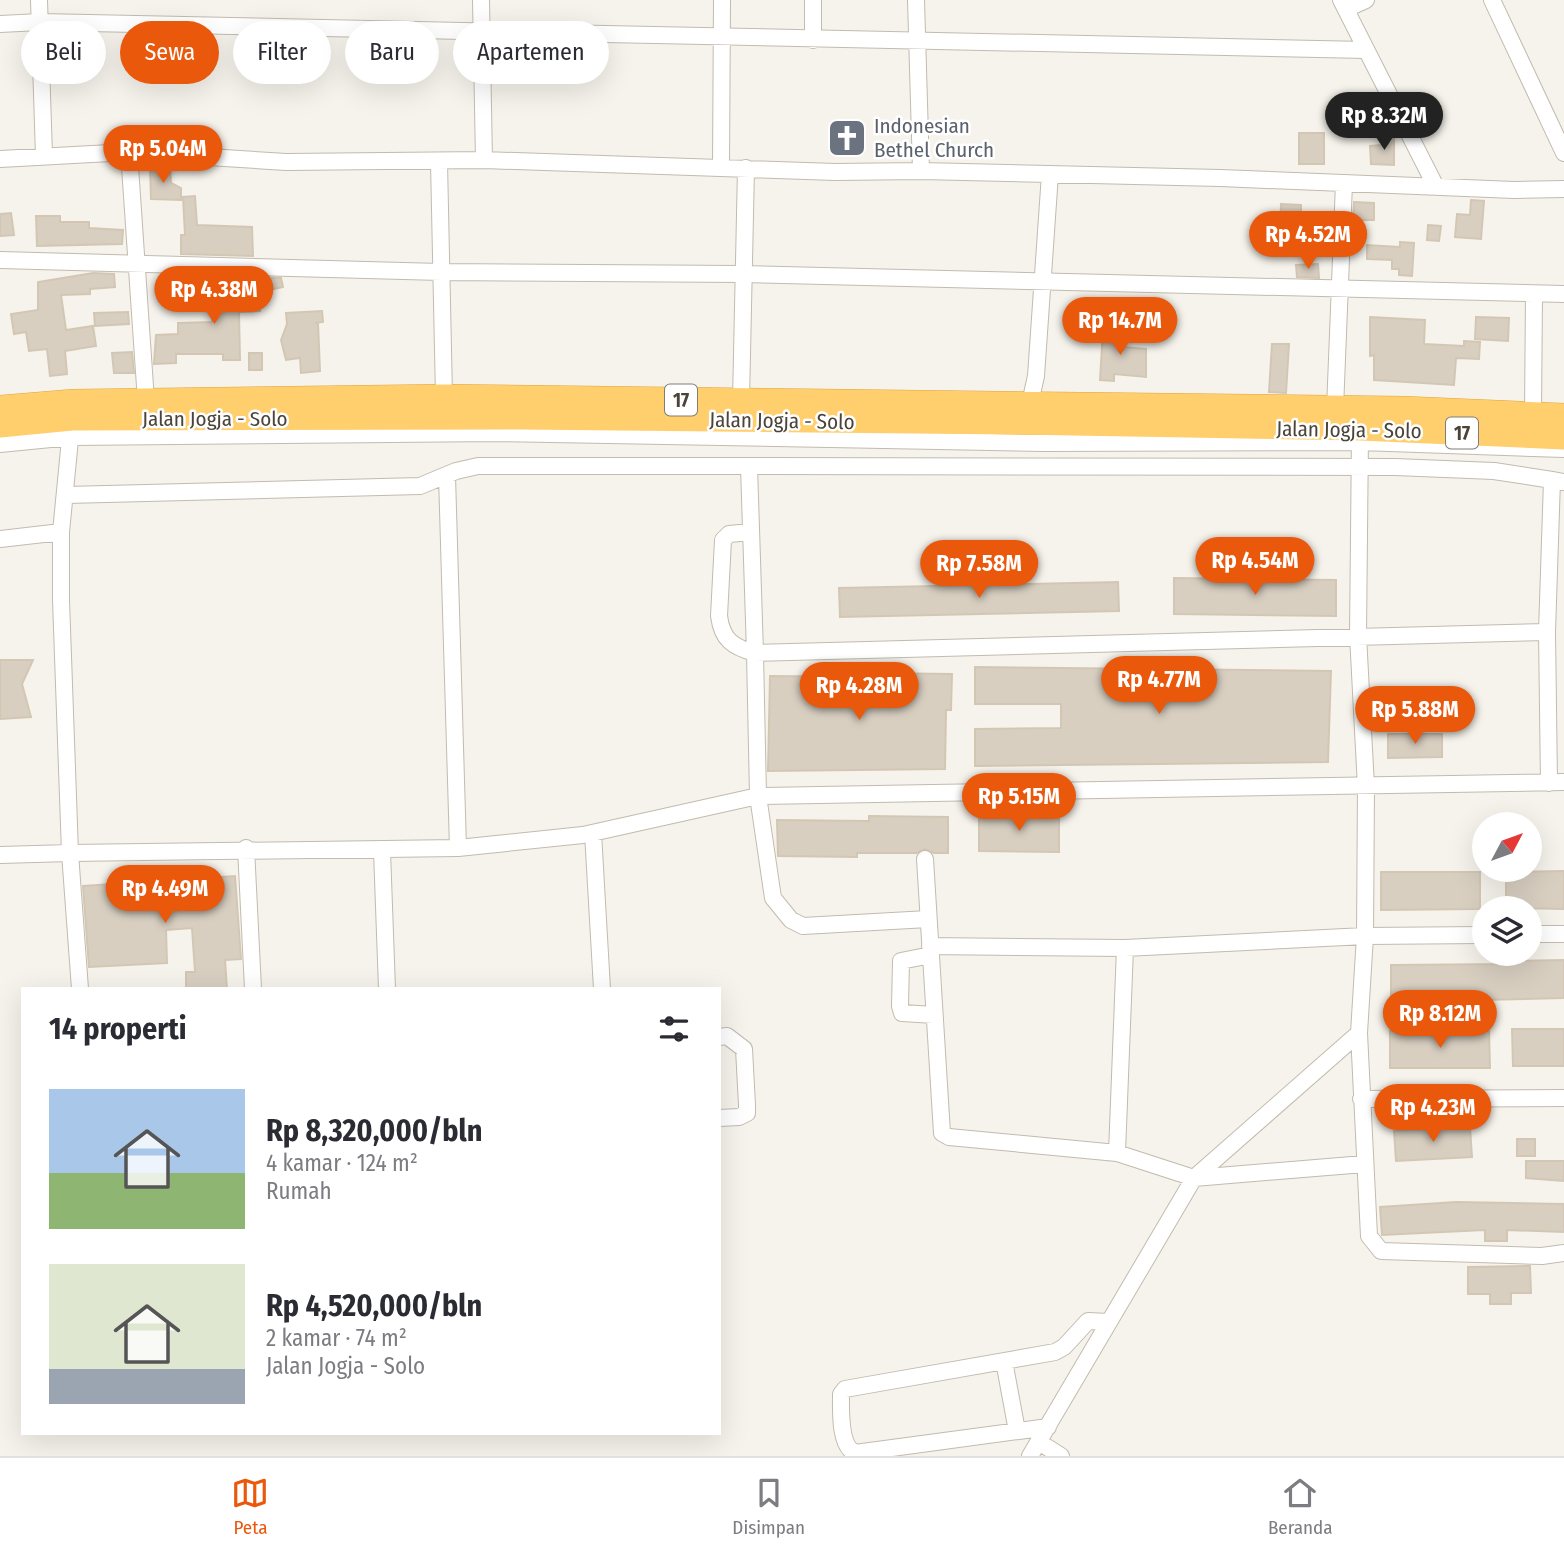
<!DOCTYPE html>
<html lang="id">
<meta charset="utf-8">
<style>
body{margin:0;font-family:"Fira Sans Condensed",sans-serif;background:#f2f2f3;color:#2b2b33;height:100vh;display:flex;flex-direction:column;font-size:26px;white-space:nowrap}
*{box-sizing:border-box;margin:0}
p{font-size:23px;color:#7c7c81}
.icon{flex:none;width:38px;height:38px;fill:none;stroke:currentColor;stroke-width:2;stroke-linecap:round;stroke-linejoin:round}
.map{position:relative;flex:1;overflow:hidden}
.drawer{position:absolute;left:21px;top:987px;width:700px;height:448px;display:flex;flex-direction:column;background:#fff;border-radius:0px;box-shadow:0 7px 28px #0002}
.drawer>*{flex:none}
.hud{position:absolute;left:21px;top:21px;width:700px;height:63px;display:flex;gap:14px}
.needle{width:46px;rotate:49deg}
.tools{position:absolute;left:1472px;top:812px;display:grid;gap:14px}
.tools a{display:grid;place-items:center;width:70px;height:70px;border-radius:50%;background:#fff;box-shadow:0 7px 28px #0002;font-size:35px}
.price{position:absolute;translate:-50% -60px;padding:0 16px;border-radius:24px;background:#ea580c;color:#fff;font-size:23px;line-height:46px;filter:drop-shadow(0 2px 4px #0008)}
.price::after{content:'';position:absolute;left:50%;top:42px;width:21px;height:16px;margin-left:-10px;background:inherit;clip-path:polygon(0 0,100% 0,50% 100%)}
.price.on{background:#222;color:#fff}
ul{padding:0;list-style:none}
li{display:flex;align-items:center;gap:21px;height:175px;padding:0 28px}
li span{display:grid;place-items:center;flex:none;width:196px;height:140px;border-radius:0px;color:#555}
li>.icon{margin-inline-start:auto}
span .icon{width:84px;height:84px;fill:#fffc;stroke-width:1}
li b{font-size:30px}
h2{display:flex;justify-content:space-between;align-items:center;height:84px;padding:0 28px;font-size:30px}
.tag{padding:0 24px;border-radius:32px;background:#fff;box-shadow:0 7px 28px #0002;font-size:24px;line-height:63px}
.tag.on{background:#ea580c;color:#fff}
.menu{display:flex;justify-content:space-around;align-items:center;height:98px;border-top:2px solid #e1e1e2;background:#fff;font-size:19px;color:#7c7c81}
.menu a{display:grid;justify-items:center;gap:4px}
.menu .on{color:#ea580c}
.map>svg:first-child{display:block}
</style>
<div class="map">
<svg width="1564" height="1456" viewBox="0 0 1564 1456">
<rect width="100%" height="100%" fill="#f6f3ec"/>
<path fill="#d8cfc1" stroke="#d3c7b4" stroke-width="2" d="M1299 133H1324V164H1299Z
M1382 136H1394V165L1371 164 1370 146 1382 145Z
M150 167H170L171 183 181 188V200L151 199Z
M195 196 197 225 252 227 253 256 181 254V235H185L183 197Z
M1471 200 1484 201 1481 239 1455 237 1457 214 1470 215Z
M1354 202 1374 203V220H1353Z
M1281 204 1301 205V230H1280Z
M11 213 14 235 0 236V214Z
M36 216H60V222H89V228L123 230 122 244 37 246Z
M1428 225 1441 226 1439 241 1427 240Z
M1400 242 1414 243 1412 276 1399 275V269H1392V260L1367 259V245L1400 247Z
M1318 264 1319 278 1297 277 1296 265Z
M93 273 114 274 115 287 90 289V294L61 295 66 330 93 326 96 346 65 351 67 374 50 376 47 349 29 351 26 332 14 334 11 314 38 310V282Z
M172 275 197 276V295H186V300H173Z
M240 277 261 278V292L260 311 239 312 240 360H223V354H176V363L154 364 156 335 178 334V323L212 322 213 286H240Z
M265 278H281L283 287 269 290Z
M322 311 323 322 315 323H318L320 371 301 373 300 358 286 360 281 340 287 324 286 313Z
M128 312 129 324 95 326 94 313Z
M1370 317 1425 320 1424 344 1464 346V341L1480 342 1479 359 1456 358 1454 385 1374 380V355L1370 356Z
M1476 317 1509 318 1508 341 1475 339Z
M1103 329H1123V347L1146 349V377L1114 374V381L1100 380Z
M1272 344H1289L1286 393 1269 392Z
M132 352 134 373H114L112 353Z
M249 353H262V370H249Z
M1174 578 1336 580V616L1174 614Z
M1118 582 1119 611 840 617 839 588Z
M0 660H33L22 684 31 717 0 719Z
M975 667 1331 671 1328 762 975 766V729L1061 728V704H975Z
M872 673 952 674 951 710H946L945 769 768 771 770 676 872 677Z
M1388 734H1442V757L1388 758Z
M979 815H1059V852L979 851Z
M869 816 948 817V853H934L925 849 917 853H857V857L778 856 777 820 869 821Z
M1564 871V909L1506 908V872Z
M1381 872H1480V909L1381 910Z
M235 876 241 959 225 960 227 989H186V972H195L192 928 166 930 167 963 89 967 83 886Z
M1564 960V998L1391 1002V965L1510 964V961Z
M1512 1029H1564V1066H1513Z
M1390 1031H1489L1490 1068H1390Z
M1470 1127 1472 1157 1396 1161 1394 1131Z
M1517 1139H1535V1156H1517Z
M1526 1161H1564V1181L1526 1178Z
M1456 1202 1564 1204V1232L1507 1230V1241H1485V1230L1382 1235 1380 1207Z
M1530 1266 1531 1293H1511V1304H1490V1294H1468V1267Z"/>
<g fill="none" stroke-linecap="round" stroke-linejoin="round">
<defs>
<path id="minor" d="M39 0 44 156
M481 0 484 160
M813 0V40
M916 0 921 171
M1341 0 1435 185
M1492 0 1564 153
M1346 9 1366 0
M0 24 40 22 1366 50
M129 152 146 401
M0 159 129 152 286 162 484 160 835 172 921 171 1220 178 1514 190 1564 189
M439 162 444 396
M721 166 722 0
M0 260 441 272 742 274 1564 294
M741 401 746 168
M1030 403 1036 376 1050 174
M1335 409 1344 183
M1533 412 1534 295
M71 429 61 532V600L70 853 458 848 447 476
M1360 434 1358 635 1366 787 1365 936 1359 1033 1369 1236 1381 1251 1542 1256 1564 1253
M0 444 71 437 499 433 1044 443 1360 442 1564 449
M66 495 420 486 456 471 478 466H749
M751 532 729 534 723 540 719 616C722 639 732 647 755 653L749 466 1395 467 1494 471 1552 480
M0 539 61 532
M1549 783 1547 632 1552 480 1564 482
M593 833 602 989
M246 848 253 989
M458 848 583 835 758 796 755 653 1547 632
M382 851 387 989
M0 855 70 853 80 989
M925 859 942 1133 949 1137 1117 1153 1194 1178 1030 1456
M928 919 803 926 791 920 773 898 758 796 1564 782
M1530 934H1564
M930 946 1125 948 1365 936 1484 935
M931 955 901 961 900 1006 902 1013 934 1015
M1359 1033 1194 1178 1364 1164
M719 1037 727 1036 744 1049 747 1105V1113L739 1117 719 1118
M1361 1099 1564 1098
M1117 1153 1125 948
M1004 1361 1017 1431
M1048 1427 855 1453C839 1446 841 1410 841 1394L845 1389 1055 1352 1064 1347 1088 1321 1109 1322
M1039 1442 1061 1456"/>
<path id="highway" d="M0 407 73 401 444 396 1405 408 1564 415
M0 426 72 419 521 418 1015 423 1360 429 1564 438"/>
</defs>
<use href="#minor" stroke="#c2bbae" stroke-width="18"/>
<use href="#highway" stroke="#e0a43c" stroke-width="24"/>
<use href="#minor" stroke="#fff" stroke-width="16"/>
<use href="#highway" stroke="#ffcf6e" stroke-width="23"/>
</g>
<defs>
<symbol id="church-square" viewBox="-11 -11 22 22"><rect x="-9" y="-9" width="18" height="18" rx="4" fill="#6b7280" stroke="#fff"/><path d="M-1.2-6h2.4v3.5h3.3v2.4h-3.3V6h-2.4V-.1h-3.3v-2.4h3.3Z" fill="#fff"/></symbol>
</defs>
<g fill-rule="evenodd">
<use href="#church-square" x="825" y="116" width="44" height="44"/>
</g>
<g text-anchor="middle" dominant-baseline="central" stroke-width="5" stroke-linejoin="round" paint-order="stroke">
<g fill="#fff" stroke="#817c74" stroke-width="2">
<rect x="665" y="384.5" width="32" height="31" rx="5"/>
<rect x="1446" y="417.5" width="32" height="31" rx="5"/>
</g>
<g font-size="19" font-weight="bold" fill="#4b4439">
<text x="681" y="400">17</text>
<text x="1462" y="433">17</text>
</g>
<g font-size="21" fill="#5b616d" stroke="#fff" text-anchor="start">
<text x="874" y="126">Indonesian<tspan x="874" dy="24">Bethel Church</tspan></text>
</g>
<g font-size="21" fill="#4b4439" stroke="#fff">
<text x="215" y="419">Jalan Jogja - Solo</text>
<text transform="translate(782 421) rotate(1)">Jalan Jogja - Solo</text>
<text transform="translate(1349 430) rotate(1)">Jalan Jogja - Solo</text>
</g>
</g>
</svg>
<div class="tools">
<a><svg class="needle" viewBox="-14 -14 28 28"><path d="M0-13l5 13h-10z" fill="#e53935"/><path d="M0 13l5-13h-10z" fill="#7c7c81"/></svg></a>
<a><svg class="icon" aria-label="layers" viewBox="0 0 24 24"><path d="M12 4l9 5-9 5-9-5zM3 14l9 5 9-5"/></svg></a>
</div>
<b class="price on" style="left:1384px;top:152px">Rp 8.32M</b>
<b class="price" style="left:163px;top:185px">Rp 5.04M</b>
<b class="price" style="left:1308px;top:271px">Rp 4.52M</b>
<b class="price" style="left:214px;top:326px">Rp 4.38M</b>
<b class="price" style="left:1120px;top:357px">Rp 14.7M</b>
<b class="price" style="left:1255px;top:597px">Rp 4.54M</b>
<b class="price" style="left:979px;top:600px">Rp 7.58M</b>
<b class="price" style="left:1159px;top:716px">Rp 4.77M</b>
<b class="price" style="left:859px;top:722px">Rp 4.28M</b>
<b class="price" style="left:1415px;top:746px">Rp 5.88M</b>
<b class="price" style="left:1019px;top:833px">Rp 5.15M</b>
<b class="price" style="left:165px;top:925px">Rp 4.49M</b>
<b class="price" style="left:1440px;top:1050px">Rp 8.12M</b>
<b class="price" style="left:1433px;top:1144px">Rp 4.23M</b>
<div class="hud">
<a class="tag">Beli</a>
<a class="tag on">Sewa</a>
<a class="tag">Filter</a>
<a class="tag">Baru</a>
<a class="tag">Apartemen</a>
</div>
<section class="drawer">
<h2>14 properti<svg class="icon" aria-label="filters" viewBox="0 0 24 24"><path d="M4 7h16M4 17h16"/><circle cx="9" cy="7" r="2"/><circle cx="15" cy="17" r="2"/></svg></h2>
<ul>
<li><span style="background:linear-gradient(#a9c7e8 60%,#8fb573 0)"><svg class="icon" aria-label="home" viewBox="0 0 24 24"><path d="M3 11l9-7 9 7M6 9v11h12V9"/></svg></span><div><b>Rp 8,320,000/bln</b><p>4 kamar · 124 m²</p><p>Rumah</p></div></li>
<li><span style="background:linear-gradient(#dfe7d0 75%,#9aa5b1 0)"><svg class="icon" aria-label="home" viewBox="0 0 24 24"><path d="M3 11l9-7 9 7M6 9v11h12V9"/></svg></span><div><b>Rp 4,520,000/bln</b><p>2 kamar · 74 m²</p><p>Jalan Jogja - Solo</p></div></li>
</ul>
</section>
</div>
<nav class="menu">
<a class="on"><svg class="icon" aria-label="map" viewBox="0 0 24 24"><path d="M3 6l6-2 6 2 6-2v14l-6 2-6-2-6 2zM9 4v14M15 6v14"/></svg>Peta</a>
<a><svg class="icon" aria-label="saved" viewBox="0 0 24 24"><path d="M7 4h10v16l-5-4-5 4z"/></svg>Disimpan</a>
<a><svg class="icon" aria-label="home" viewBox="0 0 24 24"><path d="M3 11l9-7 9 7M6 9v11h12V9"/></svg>Beranda</a>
</nav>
